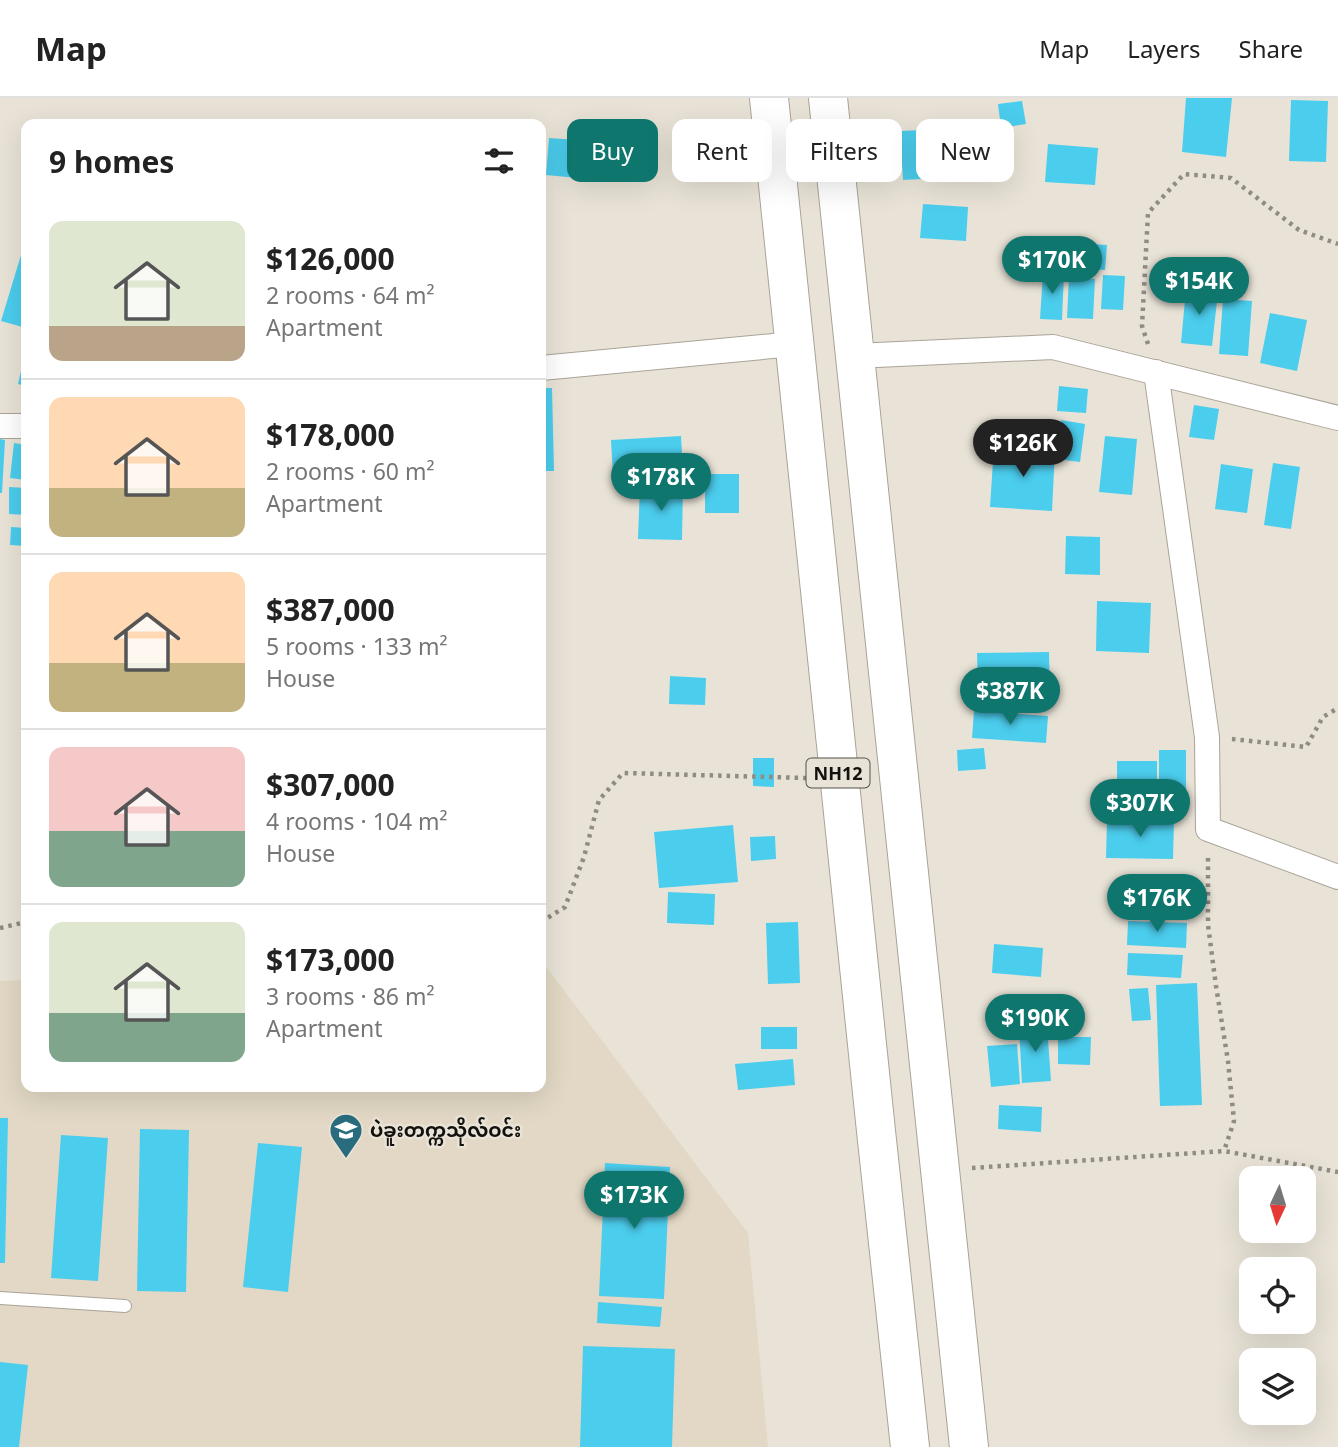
<!DOCTYPE html>
<meta charset="utf-8">
<style>
body{margin:0;font-family:"Noto Sans","Noto Sans Myanmar",sans-serif;background:#f2f2f2;color:#222;height:100vh;display:flex;flex-direction:column;font-size:26px;white-space:nowrap}
*{box-sizing:border-box;margin:0}
p{font-size:23px;color:#767676}
.icon{flex:none;width:38px;height:38px;fill:none;stroke:currentColor;stroke-width:2;stroke-linecap:round;stroke-linejoin:round}
.map{position:relative;flex:1;overflow:hidden}
.sheet{position:absolute;left:21px;top:21px;width:525px;height:973px;display:flex;flex-direction:column;background:#fff;border-radius:14px;box-shadow:0 7px 28px #0002}
.sheet>*{flex:none}
.top-card{position:absolute;left:567px;top:21px;width:665px;height:63px;display:flex;gap:14px}
.needle{width:46px;rotate:184deg}
.fabs{position:absolute;left:1239px;top:1068px;display:grid;gap:14px}
.fabs a{display:grid;place-items:center;width:77px;height:77px;border-radius:14px;background:#fff;box-shadow:0 7px 28px #0002;font-size:35px}
.price{position:absolute;translate:-50% -60px;padding:0 16px;border-radius:24px;background:#0f766e;color:#fff;font-size:23px;line-height:46px;filter:drop-shadow(0 2px 4px #0008)}
.price::after{content:'';position:absolute;left:50%;top:42px;width:21px;height:16px;margin-left:-10px;background:inherit;clip-path:polygon(0 0,100% 0,50% 100%)}
.price.on{background:#222;color:#fff}
ul{padding:0;list-style:none}
li{display:flex;align-items:center;gap:21px;height:175px;padding:0 28px}
li+li{border-top:2px solid #e0e0e0}
li span{display:grid;place-items:center;flex:none;width:196px;height:140px;border-radius:14px;color:#555}
li>.icon{margin-inline-start:auto}
span .icon{width:84px;height:84px;fill:#fffc;stroke-width:1}
li b{font-size:30px}
h2{display:flex;justify-content:space-between;align-items:center;height:84px;padding:0 28px;font-size:30px}
.pill{padding:0 24px;border-radius:14px;background:#fff;box-shadow:0 7px 28px #0002;font-size:24px;line-height:63px}
.pill.on{background:#0f766e;color:#fff}
header{display:flex;align-items:center;gap:42px;box-sizing:border-box;height:98px;padding:0 35px;background:#fff;border-bottom:2px solid #e0e0e0}
header strong{font-size:33px}
nav{display:flex;gap:38px;margin-inline-start:auto;font-size:24px}
.map>svg:first-child{display:block}
</style>
<header>
<strong>Map</strong>
<nav><a>Map</a><a>Layers</a><a>Share</a></nav>
</header>
<div class="map">
<svg width="1338" height="1349" viewBox="0 0 1338 1349">
<rect width="100%" height="100%" fill="#e9e3d7"/>
<path fill="#e2d8c5" d="M541 862 748 1135 768 1349H0V883L26 882V989H541Z"/>
<path fill="#4bcded" d="M1186 0H1232L1226 59 1182 54Z
M1291 2 1328 3 1326 64 1289 63Z
M1022 3 1026 26 1001 30 998 6Z
M992 29 994 77 903 82 900 33Z
M549 40 592 43 588 81 546 77Z
M1048 46 1098 50 1095 87 1045 84Z
M923 106 968 109 966 143 920 140Z
M1072 145 1107 147 1105 172 1070 170Z
M21 157 26 159V230L1 223Z
M1043 174 1064 175 1062 222 1040 221Z
M1103 177 1125 178 1123 212 1101 211Z
M1069 179 1095 181 1093 221 1067 220Z
M1186 191 1218 194 1212 248 1181 245Z
M1223 201 1252 203 1248 258 1219 256Z
M1270 215 1307 222 1297 273 1260 265Z
M25 255H26V288L18 286Z
M1059 288 1088 291 1086 315 1057 313Z
M541 290H552L554 373H541Z
M1194 307 1219 311 1214 342 1189 339Z
M1061 322 1085 326 1080 364 1064 362 1065 353 1057 352Z
M681 338 683 374 613 378 611 342Z
M1105 338 1137 341 1132 397 1099 394Z
M0 341 5 342 2 395H0Z
M14 345 26 347V382L10 380Z
M994 348 1055 352 1052 413 990 409Z
M1273 365 1300 369 1291 431 1264 427Z
M1221 366 1253 371 1247 415 1215 411Z
M705 376H739V415H705Z
M640 387 683 388 682 442 638 441Z
M9 389 26 390V417L9 416Z
M11 429 26 430V448L10 447Z
M1066 438 1100 439V477L1065 476Z
M1097 503 1151 505 1149 555 1096 553Z
M1049 554 1050 600 1024 601V588L978 589 977 555Z
M670 578 706 580 705 607 669 606Z
M974 613 1048 618 1046 645 972 640Z
M984 650 986 671 958 673 957 652Z
M1159 652H1186V708H1159Z
M753 660H774V689L753 688Z
M1117 663H1157V693H1117Z
M1107 722 1174 723 1173 761 1106 760Z
M733 727 738 784 659 790 654 734Z
M775 738 776 761 751 763 750 739Z
M668 794 715 796 714 827 667 825Z
M1128 823 1187 825 1186 850 1127 847Z
M798 824 800 885 768 886 766 825Z
M994 846 1043 850 1041 879 992 875Z
M1128 855 1183 857 1181 880 1127 877Z
M1197 885 1202 1007 1160 1008 1156 887Z
M1148 890 1151 922 1132 923 1129 891Z
M1047 927 1051 983 1022 985 1019 929Z
M761 929H797V951H761Z
M1058 939H1091L1090 967 1058 966Z
M1017 946 1020 986 991 989 987 948Z
M793 961 795 987 738 992 735 966Z
M999 1007 1042 1009 1041 1034 998 1031Z
M0 1020H8L5 1165H0Z
M140 1031 189 1032 186 1194 137 1193Z
M61 1037 108 1040 98 1183 51 1180Z
M258 1045 302 1049 288 1194 243 1189Z
M605 1065 670 1069 664 1201 599 1198Z
M598 1204 662 1209 660 1229 597 1225Z
M583 1248 675 1251 672 1349H580Z
M0 1264 28 1267 19 1349H0Z"/>
<g fill="none" stroke-linecap="round" stroke-linejoin="round">
<defs>
<path id="service" d="M0 1200 125 1208"/>
<path id="minor" d="M855 258 1053 249 1338 320
M541 270 794 246
M1156 274 1207 639 1208 731 1338 779
M0 328H26"/>
<path id="trunk" d="M769 0 876 1033 910 1349
M828 0 969 1349"/>
</defs>
<use href="#service" stroke="#a9a398" stroke-width="14"/>
<use href="#minor" stroke="#a9a398" stroke-width="26"/>
<use href="#trunk" stroke="#a9a398" stroke-width="40"/>
<path stroke="#908c83" stroke-width="4.5" stroke-dasharray="3.5 5" stroke-linecap="butt" d="M1148 246 1142 228 1148 115 1184 76 1231 80 1299 132 1338 146
M1232 641 1306 649 1323 619 1338 610
M1208 760V827L1216 888 1228 963 1234 1023 1224 1053
M541 824 565 809 584 759 599 702 623 675 806 680
M0 830 26 824
M972 1070 1224 1053 1338 1074"/>
<use href="#service" stroke="#fff" stroke-width="12"/>
<use href="#minor" stroke="#fff" stroke-width="24"/>
<use href="#trunk" stroke="#fff" stroke-width="38"/>
</g>
<defs>
<symbol id="university-pin" viewBox="-11 -11 22 30"><path d="M0 17L-7.5 6A9.5 9.5 0 1 1 7.5 6Z" fill="#286c7d" stroke="#e9e3d7"/><path d="M0-5L7-2L0 1L-7-2ZM-4 1L0 2.5L4 1V4Q0 6-4 4Z" fill="#fff"/></symbol>
</defs>
<g fill-rule="evenodd">
<use href="#university-pin" x="327" y="1013" width="38" height="52"/>
</g>
<g text-anchor="middle" dominant-baseline="central" stroke-width="5" stroke-linejoin="round" paint-order="stroke">
<rect fill="#e9e3d7" stroke="#53504a" stroke-width="2" x="806.5" y="660.5" width="63" height="29" rx="5"/>
<g font-size="18" font-weight="bold" fill="#13110d">
<text x="838" y="675">NH12</text>
</g>
<g font-size="19" font-weight="bold" fill="#13110d" stroke="#e9e3d7" text-anchor="start">
<text x="370" y="1032">ပဲခူးတက္ကသိုလ်ဝင်း</text>
</g>
</g>
</svg>
<div class="fabs">
<a><svg class="needle" viewBox="-14 -14 28 28"><path d="M0-13l5 13h-10z" fill="#e53935"/><path d="M0 13l5-13h-10z" fill="#767676"/></svg></a>
<a><svg class="icon" aria-label="locate" viewBox="0 0 24 24"><circle cx="12" cy="12" r="6"/><path d="M12 2v4M12 18v4M2 12h4M18 12h4"/></svg></a>
<a><svg class="icon" aria-label="layers" viewBox="0 0 24 24"><path d="M12 4l9 5-9 5-9-5zM3 14l9 5 9-5"/></svg></a>
</div>
<b class="price" style="left:1052px;top:198px">$170K</b>
<b class="price" style="left:1199px;top:219px">$154K</b>
<b class="price on" style="left:1023px;top:381px">$126K</b>
<b class="price" style="left:661px;top:415px">$178K</b>
<b class="price" style="left:1010px;top:629px">$387K</b>
<b class="price" style="left:1140px;top:741px">$307K</b>
<b class="price" style="left:1157px;top:836px">$176K</b>
<b class="price" style="left:1035px;top:956px">$190K</b>
<b class="price" style="left:634px;top:1133px">$173K</b>
<div class="top-card">
<a class="pill on">Buy</a>
<a class="pill">Rent</a>
<a class="pill">Filters</a>
<a class="pill">New</a>
</div>
<section class="sheet">
<h2>9 homes<svg class="icon" aria-label="filters" viewBox="0 0 24 24"><path d="M4 7h16M4 17h16"/><circle cx="9" cy="7" r="2"/><circle cx="15" cy="17" r="2"/></svg></h2>
<ul>
<li><span style="background:linear-gradient(#dfe7d0 75%,#b9a48a 0)"><svg class="icon" aria-label="home" viewBox="0 0 24 24"><path d="M3 11l9-7 9 7M6 9v11h12V9"/></svg></span><div><b>$126,000</b><p>2 rooms · 64 m²</p><p>Apartment</p></div></li>
<li><span style="background:linear-gradient(#ffd9b3 65%,#c2b280 0)"><svg class="icon" aria-label="home" viewBox="0 0 24 24"><path d="M3 11l9-7 9 7M6 9v11h12V9"/></svg></span><div><b>$178,000</b><p>2 rooms · 60 m²</p><p>Apartment</p></div></li>
<li><span style="background:linear-gradient(#ffd9b3 65%,#c2b280 0)"><svg class="icon" aria-label="home" viewBox="0 0 24 24"><path d="M3 11l9-7 9 7M6 9v11h12V9"/></svg></span><div><b>$387,000</b><p>5 rooms · 133 m²</p><p>House</p></div></li>
<li><span style="background:linear-gradient(#f6c9c9 60%,#7fa58c 0)"><svg class="icon" aria-label="home" viewBox="0 0 24 24"><path d="M3 11l9-7 9 7M6 9v11h12V9"/></svg></span><div><b>$307,000</b><p>4 rooms · 104 m²</p><p>House</p></div></li>
<li><span style="background:linear-gradient(#dfe7d0 65%,#7fa58c 0)"><svg class="icon" aria-label="home" viewBox="0 0 24 24"><path d="M3 11l9-7 9 7M6 9v11h12V9"/></svg></span><div><b>$173,000</b><p>3 rooms · 86 m²</p><p>Apartment</p></div></li>
</ul>
</section>
</div>
